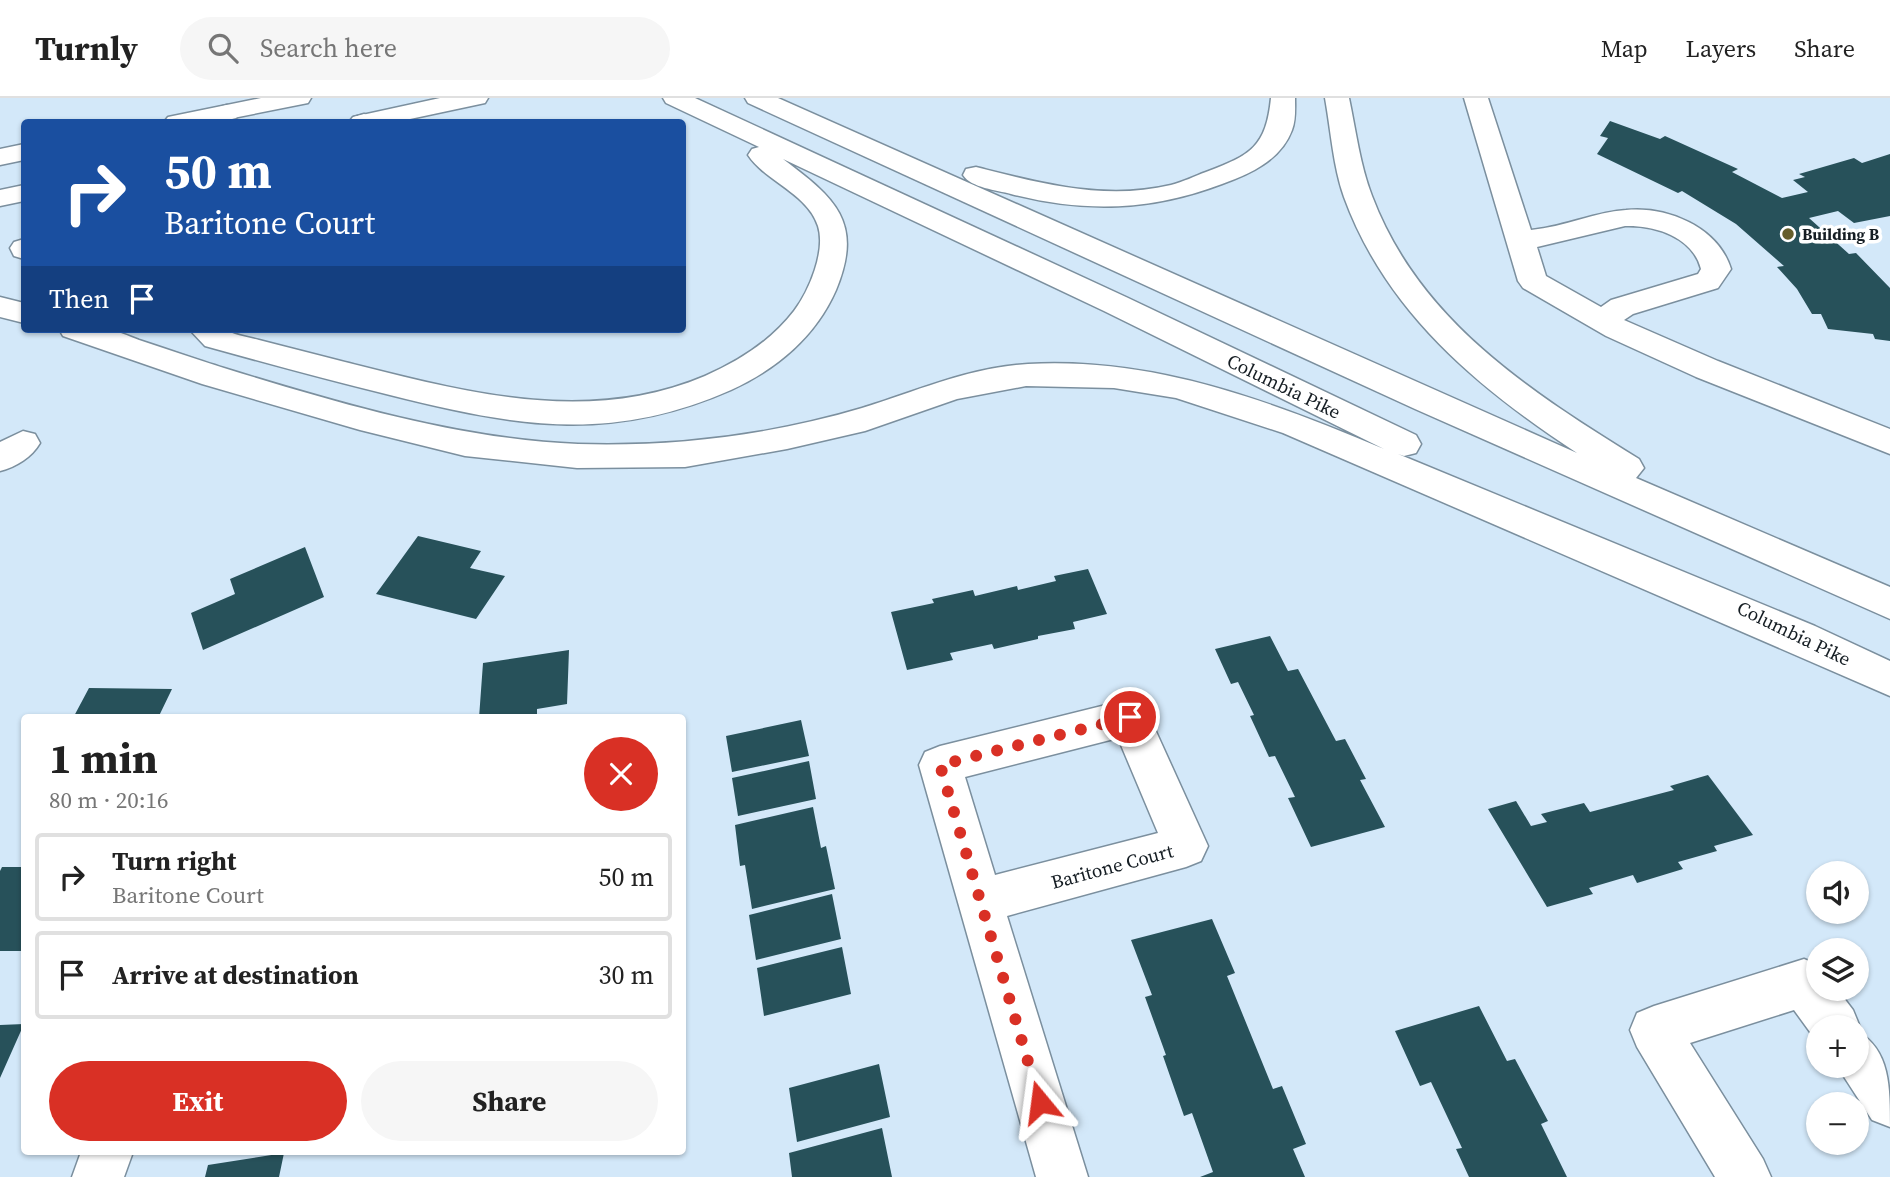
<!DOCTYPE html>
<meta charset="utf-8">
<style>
:root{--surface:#fff;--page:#f6f6f6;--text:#222;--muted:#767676;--line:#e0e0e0;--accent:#d93025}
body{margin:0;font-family:"Source Serif 4",serif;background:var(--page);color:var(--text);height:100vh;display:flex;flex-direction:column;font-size:26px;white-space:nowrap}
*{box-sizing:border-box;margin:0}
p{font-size:23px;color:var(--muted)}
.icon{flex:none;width:38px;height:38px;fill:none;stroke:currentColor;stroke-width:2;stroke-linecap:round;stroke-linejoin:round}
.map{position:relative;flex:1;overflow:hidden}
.sheet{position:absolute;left:21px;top:616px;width:665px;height:441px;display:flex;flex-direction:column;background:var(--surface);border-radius:7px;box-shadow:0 2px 5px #0004}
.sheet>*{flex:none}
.guide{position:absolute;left:21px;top:21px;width:665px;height:214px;border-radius:7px;box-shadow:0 2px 5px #0004;background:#1a4fa0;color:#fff;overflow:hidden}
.controls{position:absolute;left:1806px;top:763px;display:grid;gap:14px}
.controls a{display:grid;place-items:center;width:63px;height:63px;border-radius:50%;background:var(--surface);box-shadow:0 2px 5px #0004;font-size:35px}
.pin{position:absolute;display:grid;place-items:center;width:60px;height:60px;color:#fff;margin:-30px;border:4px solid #fff;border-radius:50%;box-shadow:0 2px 7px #0007}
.me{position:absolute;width:77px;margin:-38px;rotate:344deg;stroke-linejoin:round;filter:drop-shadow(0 0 5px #0008)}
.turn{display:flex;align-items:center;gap:24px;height:147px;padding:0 28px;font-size:32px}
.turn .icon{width:91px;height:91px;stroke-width:2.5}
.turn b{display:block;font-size:49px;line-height:60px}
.then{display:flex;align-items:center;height:66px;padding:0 28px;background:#0003;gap:14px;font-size:26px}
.round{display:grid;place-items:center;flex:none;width:74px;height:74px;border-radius:37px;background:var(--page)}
.summary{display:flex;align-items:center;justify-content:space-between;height:119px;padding:0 28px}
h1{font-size:42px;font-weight:700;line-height:52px}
.cta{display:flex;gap:14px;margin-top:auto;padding:14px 28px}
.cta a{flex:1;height:80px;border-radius:42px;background:var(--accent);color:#fff;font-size:28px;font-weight:700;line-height:80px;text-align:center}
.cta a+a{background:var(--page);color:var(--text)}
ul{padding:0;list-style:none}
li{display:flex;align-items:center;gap:21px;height:88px;margin:0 14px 10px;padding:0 14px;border:4px solid var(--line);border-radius:7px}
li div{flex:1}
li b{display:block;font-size:26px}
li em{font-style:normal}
header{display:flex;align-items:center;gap:42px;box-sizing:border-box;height:98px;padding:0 35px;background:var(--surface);border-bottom:2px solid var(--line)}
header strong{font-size:33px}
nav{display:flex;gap:38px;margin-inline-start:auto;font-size:24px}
.search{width:490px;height:63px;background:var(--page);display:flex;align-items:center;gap:18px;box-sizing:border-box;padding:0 24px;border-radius:38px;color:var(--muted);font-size:26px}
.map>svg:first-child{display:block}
</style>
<header>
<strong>Turnly</strong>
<div class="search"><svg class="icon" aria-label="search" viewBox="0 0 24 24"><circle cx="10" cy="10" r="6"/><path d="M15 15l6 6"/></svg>Search here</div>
<nav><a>Map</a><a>Layers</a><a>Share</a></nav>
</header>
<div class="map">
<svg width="1890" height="1079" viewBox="0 0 1890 1079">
<rect width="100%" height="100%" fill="#d3e8f9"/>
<path fill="#27515a" d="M1610,23l50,18 5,-3 73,33 -6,3 50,26 26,-6 -15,-12 12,-3 -6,-3 55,-16 8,5 28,-9v62l-36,7 -16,-12 -29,7 40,36 7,-1 34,35v53l-15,-2 -2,-5 -45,-5 -7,-15h-9l-15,-25 -20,-22 7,-1 -48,-42 -54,-33 -4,2 -81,-39 11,-16 -8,-2z
M418,438l63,15 -11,17 35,8 -29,43 -100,-25z
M305,449l19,50 -121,53 -12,-37 44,-19 -5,-15z
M1088,471l19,45 -34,8 2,7 -37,7v3l-44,10 -2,-5 -42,9 3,7 -46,10 -16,-58 43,-9 -2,-4 41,-9 2,6 42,-10 1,4 38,-9 -2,-5z
M1270,538l18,35 10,-2 38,72 9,-2 21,40 -6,1 25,47 -74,20 -23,-49 7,-1 -20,-41 -6,1 -19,-41 4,-1 -16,-33 -7,2 -16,-35z
M569,552l-2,54 -30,5v9h-58l4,-55z
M89,590l83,1 -14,29h-85z
M801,622l8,36 -77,16 -6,-36z
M809,663l7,38 -78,17 -6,-38z
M1708,677l45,60 -39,11 3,5 -39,11 5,7 -46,14 -4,-8 -44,13 4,6 -46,13 -59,-98 28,-8 15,25 16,-4 -6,-8 43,-11 6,9 84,-22 -4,-4z
M813,709l8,41 5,-2 9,43 -83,20 -7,-44 -5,1 -5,-41z
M2,769h22v84h-24v-80z
M832,796l9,45 -85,21 -7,-45z
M1212,821l23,54 -8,3 46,113 9,-3 24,58 -13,5 12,28h-105l13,-5 -21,-59 -8,3 -21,-60 3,-1 -21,-58 7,-2 -21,-55z
M842,849l9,47 -87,22 -7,-48z
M1479,908l28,55 8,-2 33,62 -7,3 26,53h-98l-13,-28 6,-1 -31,-66 -11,4 -25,-55z
M24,926l-24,54v-53z
M879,966l11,53 -93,25 -8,-54z
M882,1030l10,49h-100l-3,-24z
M284,1055l-5,24h-74l3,-12z"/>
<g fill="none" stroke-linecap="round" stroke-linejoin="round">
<g stroke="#7b8f9e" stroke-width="3">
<path id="minor" d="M1464,0h24l43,132c33,-3 63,-18 95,-20 42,-4 92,17 105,59l-13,19 -85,26 -9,6 94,41 172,68v25l-194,-77 -90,-41 -83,-48 -5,-7zM1625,128c30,-1 68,11 76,43l-3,5 -87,26 -10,7 -55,-31 -9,-29z
M23,333l12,3 5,9c-8,14 -24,24 -40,28v-29z
M1130,601l14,6 64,141 -7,15 -15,6 -179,49 81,261h-52l-117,-412 6,-13 15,-6zM1118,640l40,95 -163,42 -30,-98z
M1804,861l14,6v24h19l16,21 7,17 -2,5c32,18 32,55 32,95l-18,-7 -35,-54h20v-39h-39v16l-24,-33 -104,33 73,116 8,18h-56l-78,-130 -7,-17 7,-17 17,-7z
M81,1054h52l-9,25h-52z"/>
</g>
<g stroke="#7b8f9e" stroke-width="3">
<path id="major" d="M261,0h50l-3,5 -95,19h-49l4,-5z
M440,0h48l-3,5 -89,19h-47l4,-5z
M24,46v16l-24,5v-16z
M24,87v16l-24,5v-16z"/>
</g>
<g stroke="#7b8f9e" stroke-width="3">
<path id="highway" d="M663,0h32l431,199 290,138 5,9 -5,9 -12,3 -6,-2 417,172 75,35v35l-607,-263 -107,-35 -62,-10 -88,-2 -69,13 -92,32 -78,18 -102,18 -108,1 -112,-12 -105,-26 -158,-46 -139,-48 -4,-7c15,0 33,-2 48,0 10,2 22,7 32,11 28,9 56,19 85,28 114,35 234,71 354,76 95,3 193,-9 284,-36 55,-17 108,-41 166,-44 126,-7 242,37 356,85l-280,-138 -321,-152c52,39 81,63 53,131 -20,46 -59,79 -105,100 -122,54 -217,36 -341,5 -62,-15 -124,-32 -185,-49l-16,-17h35c9,6 24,8 35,11 27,7 55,14 82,21 120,30 244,66 364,15 34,-15 66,-35 89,-65 15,-20 32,-60 24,-85 -11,-33 -52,-44 -70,-71l4,-6 7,-2 -93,-44z
M745,0h33l799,355c-99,-65 -191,-141 -233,-256 -11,-31 -13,-66 -19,-99h24c7,33 11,67 23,98 47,125 159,196 267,263l5,9 -8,10 254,109v32l-475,-210 -667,-306z
M1271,0h24c0,10 1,22 -3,32 -11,30 -42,44 -70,54 -71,27 -137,29 -211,10 -14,-4 -40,-6 -48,-19l3,-6 10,-2c64,16 128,34 195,18 12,-3 24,-9 35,-13 45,-17 60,-25 65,-74z
M227,7l9,3 4,5 -4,5 -16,4h-40l4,-5z
M364,16l9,3 4,5h-27l4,-5z
M24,141v20l-10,-3 -4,-8 4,-6z
M0,199l24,6v20l-24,-6z"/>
</g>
<use href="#minor" fill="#fff" fill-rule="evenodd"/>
<use href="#major" fill="#fff" fill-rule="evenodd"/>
<use href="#highway" fill="#fff" fill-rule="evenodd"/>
</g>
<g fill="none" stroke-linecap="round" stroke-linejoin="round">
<path stroke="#d93025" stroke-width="12" stroke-dasharray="0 21.6" d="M1040,1004l-100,-337 190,-48"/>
</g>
<circle fill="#665e2b" stroke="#fff" stroke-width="2.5" cx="1788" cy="136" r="7"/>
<g text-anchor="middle" stroke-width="7" stroke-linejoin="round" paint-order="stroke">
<g font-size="16" font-weight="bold" fill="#151d23" stroke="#fff" text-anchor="start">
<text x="1802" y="142">Building B</text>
</g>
<g font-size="19" fill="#151d23" stroke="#fff">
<text transform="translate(1284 288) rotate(26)" y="7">Columbia Pike</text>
<text transform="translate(1794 535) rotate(26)" y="7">Columbia Pike</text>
<text transform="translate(1112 768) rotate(-15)" y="7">Baritone Court</text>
</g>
</g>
</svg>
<div class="controls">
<a><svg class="icon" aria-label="sound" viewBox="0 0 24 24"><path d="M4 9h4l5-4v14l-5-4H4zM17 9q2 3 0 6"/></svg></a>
<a><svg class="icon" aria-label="layers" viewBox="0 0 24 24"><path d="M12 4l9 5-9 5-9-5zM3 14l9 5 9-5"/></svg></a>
<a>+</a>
<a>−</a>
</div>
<div class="pin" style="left:1130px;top:619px;background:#d93025"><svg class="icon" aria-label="arrive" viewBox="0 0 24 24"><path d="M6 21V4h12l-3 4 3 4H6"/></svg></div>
<svg class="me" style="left:1040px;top:1004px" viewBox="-20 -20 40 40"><path d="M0-17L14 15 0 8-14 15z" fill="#d93025" stroke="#fff" stroke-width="4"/></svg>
<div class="guide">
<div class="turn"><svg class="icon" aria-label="right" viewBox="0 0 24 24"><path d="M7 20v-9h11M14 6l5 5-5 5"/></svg><div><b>50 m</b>Baritone Court</div></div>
<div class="then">Then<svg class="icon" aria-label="arrive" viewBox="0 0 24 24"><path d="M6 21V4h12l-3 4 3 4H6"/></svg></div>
</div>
<section class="sheet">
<div class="summary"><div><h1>1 min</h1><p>80 m · 20:16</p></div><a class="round" style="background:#d93025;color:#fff"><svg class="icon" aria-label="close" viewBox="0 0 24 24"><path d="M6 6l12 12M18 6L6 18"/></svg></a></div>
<ul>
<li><svg class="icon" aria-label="right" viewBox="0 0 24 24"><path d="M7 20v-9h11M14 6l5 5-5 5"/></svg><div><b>Turn right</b><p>Baritone Court</p></div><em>50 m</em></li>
<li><svg class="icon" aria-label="arrive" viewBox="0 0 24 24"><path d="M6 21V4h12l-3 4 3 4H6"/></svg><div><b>Arrive at destination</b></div><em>30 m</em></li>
</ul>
<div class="cta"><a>Exit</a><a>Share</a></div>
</section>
</div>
